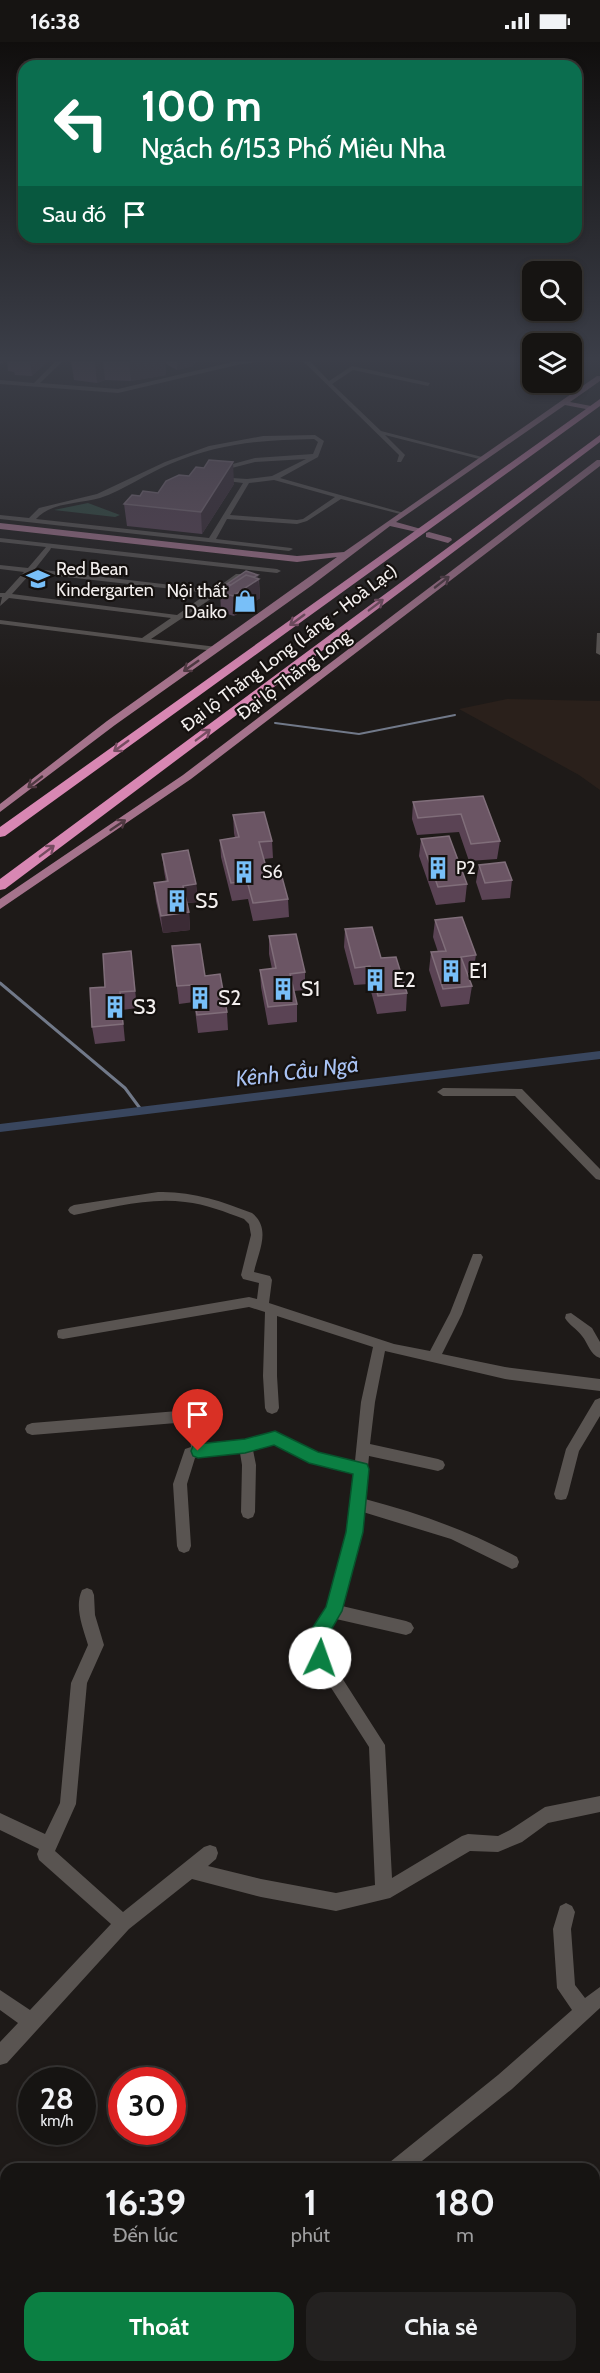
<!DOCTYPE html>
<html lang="vi">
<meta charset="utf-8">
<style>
:root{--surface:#161412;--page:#232120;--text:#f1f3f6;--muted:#9e9e9f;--line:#353332;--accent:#0b8043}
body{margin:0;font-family:Cabin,sans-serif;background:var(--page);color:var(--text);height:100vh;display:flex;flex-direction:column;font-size:22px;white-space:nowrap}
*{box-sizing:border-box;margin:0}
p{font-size:20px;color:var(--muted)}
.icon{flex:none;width:33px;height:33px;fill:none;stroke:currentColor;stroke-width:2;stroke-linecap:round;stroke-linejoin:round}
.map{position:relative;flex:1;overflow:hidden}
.drawer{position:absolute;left:0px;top:2121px;width:600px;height:210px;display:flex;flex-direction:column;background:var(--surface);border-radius:18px 18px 0 0;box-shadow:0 3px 9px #0003,0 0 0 2px var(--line)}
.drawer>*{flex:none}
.banner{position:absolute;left:18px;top:18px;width:564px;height:183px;border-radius:18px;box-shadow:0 3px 9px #0003,0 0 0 2px var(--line);background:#0b6e4f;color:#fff;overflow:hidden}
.fabs{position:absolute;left:522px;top:219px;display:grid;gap:12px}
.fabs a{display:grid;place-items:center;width:60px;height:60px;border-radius:12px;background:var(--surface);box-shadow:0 3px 9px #0003,0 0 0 2px var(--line);font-size:30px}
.speed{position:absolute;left:18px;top:2025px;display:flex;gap:12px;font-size:30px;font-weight:700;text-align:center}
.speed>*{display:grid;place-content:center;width:78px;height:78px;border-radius:50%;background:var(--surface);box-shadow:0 3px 9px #0003,0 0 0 2px var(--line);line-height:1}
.speed small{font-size:15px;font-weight:400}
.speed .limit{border:9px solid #d22;background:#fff;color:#111}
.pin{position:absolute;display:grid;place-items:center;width:51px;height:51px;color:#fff;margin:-62px -26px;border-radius:50% 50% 50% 0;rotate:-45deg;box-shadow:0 0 6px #0007}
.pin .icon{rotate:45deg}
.me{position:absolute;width:66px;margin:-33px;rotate:3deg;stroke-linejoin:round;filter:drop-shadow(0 0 4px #0008)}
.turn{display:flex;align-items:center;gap:21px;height:126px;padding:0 24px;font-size:27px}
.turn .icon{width:78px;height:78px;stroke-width:2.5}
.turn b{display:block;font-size:42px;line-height:51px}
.then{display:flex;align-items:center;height:57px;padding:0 24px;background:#0003;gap:12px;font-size:22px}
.eta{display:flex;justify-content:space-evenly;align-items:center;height:102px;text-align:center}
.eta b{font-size:36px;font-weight:700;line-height:42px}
.button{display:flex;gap:12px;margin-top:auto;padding:12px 24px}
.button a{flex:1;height:69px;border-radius:18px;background:var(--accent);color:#fff;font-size:24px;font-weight:700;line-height:69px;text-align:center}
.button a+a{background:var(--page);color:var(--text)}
.status{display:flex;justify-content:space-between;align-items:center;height:42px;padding:0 30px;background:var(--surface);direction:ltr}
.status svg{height:16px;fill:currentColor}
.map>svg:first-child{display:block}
</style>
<div class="status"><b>16:38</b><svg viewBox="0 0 49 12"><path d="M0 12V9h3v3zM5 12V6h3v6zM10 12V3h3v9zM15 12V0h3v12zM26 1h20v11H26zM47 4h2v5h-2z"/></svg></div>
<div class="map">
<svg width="600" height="2331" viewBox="0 0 600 2331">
<rect width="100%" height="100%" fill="#1e1a18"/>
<path fill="#2a201b" d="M507,657l93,2v89l-21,-15 -120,-66z"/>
<path fill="#2f493c" d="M88,461l32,12 -5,2 -61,-7z"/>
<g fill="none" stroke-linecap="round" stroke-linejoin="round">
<path stroke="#717989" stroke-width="2" d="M275,681l84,11 96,-19"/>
<path stroke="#717989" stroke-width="3" d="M0,941l125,105 17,23"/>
<path fill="#39465e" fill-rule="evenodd" d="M600,1009v8l-600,73v-8z"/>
<path fill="#595451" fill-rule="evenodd" d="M0,319h3v1l-3,2z
M56,319h7l-23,22 78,6 119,-28h25l-25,4 -119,28 -118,-9v-4l34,3z
M303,319h7l19,20 23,-15 78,17 -2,3 -75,-16 -21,14 49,47 105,27 -3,2 -98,-25 20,20 -4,7h-4l2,-7z
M315,393l9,6 -6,16 -38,21 124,35v2l-63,-16 -34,22 -10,3 -70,-5 -11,20 75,9 2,1 -4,2 -289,-32v-4l29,3 10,-10 58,-14 68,-32 44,-16 54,-10zM314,397l4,3 -5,12 -58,4 -37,10v2l2,1 35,-9 51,-3 -34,17 -25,3 -30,-2 -1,1 3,2 24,3 -34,55 -173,-19c15,-17 43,-15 64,-21 24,-8 46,-24 70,-34 50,-21 90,-24 144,-25zM274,438l61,17 -32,22 -6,1 -67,-5 19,-32z
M0,496l277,31 4,2 -4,2 -226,-25 -1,2 -15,19 179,21 22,-16h6v4l-91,61 66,8 1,2 -4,2 -214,-27v-4l142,18 29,-20 -162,-20 -9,8 2,-9h-2v-4h5l19,-21 -24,-3v-4l28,3 18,-21 -46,-5zM31,531l177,20 -31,22 -165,-21z
M597,591h3v22l-4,-2z
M443,1046l79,1 78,80v11l-4,-1 -81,-83h-72l-6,-4z
M158,1150c34,-1 63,9 94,21 20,16 6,39 2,59l16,4 2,4 -3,23 125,41 36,7 20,-38 23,-59h8l2,3 -21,57 -20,40 63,13 95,12v12l-95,-12 -120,-28 -10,51 -5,42 68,15 5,2 2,4 -2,4 -5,2 -69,-15 -4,43c53,14 104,32 152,58l2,5 -2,5 -5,2 -61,-30 -88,-27 -2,20 -19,74 64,15 5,2 3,5 -3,5 -5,2 -70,-16 -7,10 -1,27 57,89 7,133 70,-42 6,-2 30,2 12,-6 35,-23 55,-11v16l-52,11 -26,19 -24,10 -28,-1 -80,47 -54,13 -75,-14 -69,-18 -63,50 -122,134 -7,2v-23l18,-19 -18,-13v-20l30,20 81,-86 -72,-64 -2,-6 2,-5 -39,-19v-17l45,21 15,-31 11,-120 17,-38c-5,-17 -14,-38 -6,-55l5,-2 5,2 2,5 1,20 9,30 -17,38 -11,121 -21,47 68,61 81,-65 6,-2 6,2 2,6 -2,6 -8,7 53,13 75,14 39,-8 -6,-138 -57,-89 2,-31 12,-19 21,-76 6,-59 -43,-11 -36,-19 -21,7 3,15 -1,47 -2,5 -5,2 -5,-2 -2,-5 1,-47 -2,-12 -45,5 -8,26 4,62 -2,5 -5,2 -5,-2 -2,-5 -4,-62 12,-35 6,-2 -3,-25 -156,13 -5,-2 -2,-4 2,-4 5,-2 158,-13c15,5 12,22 14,35l41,-5 30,-9 43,21 37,9 6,-59 12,-55 -96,-31v60l2,32 -2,4 -5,2 -5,-2 -2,-4 -2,-32 2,-64 -16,-5 -186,32 -5,-1 -1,-4 1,-4 5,-1 186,-32 8,2 2,-16 -16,-4 -2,-4 10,-40 -2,-11 -5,-5c-19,-7 -38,-15 -59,-17 -37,-5 -75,6 -111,13l-4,-2 -2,-3 2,-3 4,-2z
M571,1271l21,15 8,14v16c-10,-3 -12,-15 -18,-22 -5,-7 -13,-11 -17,-18l1,-4z
M600,1356v18l-21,35 -11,43 -2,5 -5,1 -5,-1 -2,-5 12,-45 29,-49z
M566,1861l6,3 3,6 -4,17 4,56 10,13 15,-11v21l-88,81 -100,80h-25l3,-7 108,-87 74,-65 -15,-22 -4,-59 7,-23z
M0,2319l6,2v4h3l2,6h-11z
M151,2325h25l-2,6h-25z
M530,2325h28l2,6h-28z"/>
<path fill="#a5738c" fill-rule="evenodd" d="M597,334h3v5l-30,21 21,4v4l-26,-5 -169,117 25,7v4l-31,-7 -79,60 -196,139 -115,87v-8l107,-83 230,-164 -40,5 -297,-33v-6l297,33 47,-4z
M597,418h3v6l-409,313 -191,130v-10l183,-124z
M429,490l22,6 1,2 -4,3 -22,-6v-4z"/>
<path fill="#d887b3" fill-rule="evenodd" d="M600,357v7l-595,430 -5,1v-10z
M600,393v7l-595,447 -5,1v-11z"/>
</g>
<path fill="#5a4354" d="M7,319h41l-16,15 -17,-1 -1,-3 -6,-1z
M71,319h127v1l-5,1v3l-16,4 -11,-6v11l-35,6 -26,-1 -8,3 -23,-3z
M234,442l-32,50 -75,-8 -3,-22 16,-8 18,-3z
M258,537h1l1,19 -26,18 -13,-4 -1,-20 7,-4v-4z
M483,754l17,45 -3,18 -28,2 -10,-29 -42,3 -5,-16 1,-17z
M233,773l39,26 1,17 -9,1 2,8 22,32 1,18 -36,4 -5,-22 -16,2 -11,-44 -1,-17 15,-2 -1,-5z
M421,797l46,45 -2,18 -29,3 -17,-49z
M162,812l34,30 2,18 -11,1 2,9 1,18 -27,3 -7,-32 -2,-18 12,-1 -2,-11z
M479,823l33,15 -2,18 -28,2 -6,-18z
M435,878l41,35 -3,18h-6l5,13 -3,18 -28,3 -12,-37 2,-18h7l-5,-15z
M345,887l36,29 26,35 -1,18 -29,3 -8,-30 -15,1 -10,-38z
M269,894l36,36v18l-11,1 3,13v18l-29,3 -7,-38 -1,-17 12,-1 -3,-15z
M172,904l33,30 22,36 1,18 -30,3 -4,-31 -15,2z
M131,909l6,57 -15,2 3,31 -30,3 -3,-17 13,-40z"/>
<path fill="#3b2b35" d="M30,319h18l-16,15z
M98,319h5l2,19 -8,3 -2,-21z
M129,319h37v14l-35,6z
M177,319h21v1l-5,1v3l-16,4z
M233,420l1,22 -32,50 -1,-22z
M258,533l2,23 -26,18 -1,-20 5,-8z
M196,842l2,18 -14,1 -1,-17z
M189,870l1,18 -27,3 -2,-17z"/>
<path fill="#6b5564" stroke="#806e7a" stroke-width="1.5" d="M209,418l24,2 -32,50 -77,-8 8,-9 8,1 3,-5 15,2 8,-12 13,-6 10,1 7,-9 8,1z
M246,529l12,4 -4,2 -8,-2 -15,10 -4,-1z
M246,533l13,4 -26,17 -13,-4z
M483,754l17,45 -29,3 -10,-30 -43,4 -5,-16z
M264,770l8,29 -13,1 7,25 13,-1 9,33 -35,4 -6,-22 -16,2 -11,-43 19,-3 -6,-22z
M449,794l18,48 -29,3 -17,-48z
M188,808l8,34 -13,2 6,26 -28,4 -7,-33 14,-2 -6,-27z
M505,820l7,18 -27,3 -6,-18z
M462,875l14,38 -15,2 11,29 -29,3 -12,-37 15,-1 -11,-31z
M372,885l9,31 15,-1 11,36 -29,3 -8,-30 -15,2 -10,-39z
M296,892l9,38 -15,2 7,30 -29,3 -8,-37 16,-2 -7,-32z
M200,902l5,32 15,-2 7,38 -30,3 -5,-30 -15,1 -5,-40z
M131,909l4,40 -15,1 3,32 -31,3 -2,-39 15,-1 -2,-33z"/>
<defs><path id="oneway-shaft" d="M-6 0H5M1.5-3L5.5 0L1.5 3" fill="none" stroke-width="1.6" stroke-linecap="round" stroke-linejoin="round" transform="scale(1.5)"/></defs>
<g stroke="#4f3841">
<use href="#oneway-shaft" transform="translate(442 540) rotate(-38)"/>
<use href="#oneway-shaft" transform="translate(191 624) rotate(145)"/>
<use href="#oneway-shaft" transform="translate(35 740) rotate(142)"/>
<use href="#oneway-shaft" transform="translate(118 783) rotate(-34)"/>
</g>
<g stroke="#764c61">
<use href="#oneway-shaft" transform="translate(376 563) rotate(-37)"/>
<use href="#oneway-shaft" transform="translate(297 578) rotate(144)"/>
<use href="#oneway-shaft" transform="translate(203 693) rotate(-37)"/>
<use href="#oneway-shaft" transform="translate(121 704) rotate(144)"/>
<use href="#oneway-shaft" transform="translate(47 809) rotate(-37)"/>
</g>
<linearGradient id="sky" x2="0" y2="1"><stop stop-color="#100e0d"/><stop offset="0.49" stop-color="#3b3e48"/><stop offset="1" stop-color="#3b3e48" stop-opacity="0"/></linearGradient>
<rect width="600" height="646" fill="url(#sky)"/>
<path fill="#0b8043" stroke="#07532c" stroke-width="1.5" d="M275,1389l43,21 49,12 2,5 -6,63 -21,79 -11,19 -2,28 -3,6 -6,3 -6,-3 -3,-6 2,-31 13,-20 20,-75 7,-58 -44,-11 -35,-18 -29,8 -47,5 -5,-2 -2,-5 2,-5 5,-2 47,-5z"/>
<defs>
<g id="school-bare" transform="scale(1.8)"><path d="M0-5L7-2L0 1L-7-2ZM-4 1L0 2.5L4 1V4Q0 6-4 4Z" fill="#78bff8" stroke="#15110f" stroke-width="2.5" paint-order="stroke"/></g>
<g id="shop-bare" transform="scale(1.8)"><path d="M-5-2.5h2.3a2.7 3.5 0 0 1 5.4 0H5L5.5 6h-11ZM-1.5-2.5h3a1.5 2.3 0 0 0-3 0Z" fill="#78bff8" stroke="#15110f" stroke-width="2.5" paint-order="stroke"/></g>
<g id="building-bare" transform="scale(1.8)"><path d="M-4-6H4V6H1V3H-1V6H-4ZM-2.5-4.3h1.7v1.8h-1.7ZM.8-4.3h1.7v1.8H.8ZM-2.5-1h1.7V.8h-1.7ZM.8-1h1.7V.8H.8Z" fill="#78bff8" stroke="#15110f" stroke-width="2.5" paint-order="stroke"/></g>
</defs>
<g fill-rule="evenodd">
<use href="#school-bare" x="38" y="537"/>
<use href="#shop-bare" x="245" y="559"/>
<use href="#building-bare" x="438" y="826"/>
<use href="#building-bare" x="244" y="830"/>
<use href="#building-bare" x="177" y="859"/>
<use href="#building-bare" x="451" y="929"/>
<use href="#building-bare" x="375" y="938"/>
<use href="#building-bare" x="283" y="947"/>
<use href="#building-bare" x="200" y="956"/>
<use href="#building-bare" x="115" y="965"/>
</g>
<g text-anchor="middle" stroke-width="4.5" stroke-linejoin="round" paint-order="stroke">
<g font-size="18" fill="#f3efee" stroke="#15110f" text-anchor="start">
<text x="56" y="533">Red Bean<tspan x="56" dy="21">Kindergarten</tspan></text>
<text x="227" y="555" text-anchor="end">Nội thất<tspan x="227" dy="21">Daiko</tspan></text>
<text x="456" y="832">P2</text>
<text x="262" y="836">S6</text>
</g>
<g font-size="18" fill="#f3efee" stroke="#15110f">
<text transform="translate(289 606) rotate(-37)" y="6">Đại lộ Thăng Long (Láng - Hoà Lạc)</text>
<text transform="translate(294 633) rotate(-37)" y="6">Đại lộ Thăng Long</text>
</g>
<g font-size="21" fill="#f3efee" stroke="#15110f" text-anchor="start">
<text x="195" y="866">S5</text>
<text x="469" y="936">E1</text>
<text x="393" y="945">E2</text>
<text x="301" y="954">S1</text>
<text x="218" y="963">S2</text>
<text x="133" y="972">S3</text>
</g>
<g font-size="22" font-style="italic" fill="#a8c2f3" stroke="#15110f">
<text transform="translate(297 1029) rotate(-7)" y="8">Kênh Cầu Ngà</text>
</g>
</g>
</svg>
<div class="fabs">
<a><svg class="icon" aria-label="search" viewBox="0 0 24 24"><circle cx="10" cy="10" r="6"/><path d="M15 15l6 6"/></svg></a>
<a><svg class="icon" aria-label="layers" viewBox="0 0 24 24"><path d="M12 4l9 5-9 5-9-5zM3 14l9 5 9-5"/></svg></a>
</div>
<div class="speed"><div>28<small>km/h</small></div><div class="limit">30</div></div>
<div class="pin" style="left:198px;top:1409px;background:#d93025"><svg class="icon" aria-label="arrive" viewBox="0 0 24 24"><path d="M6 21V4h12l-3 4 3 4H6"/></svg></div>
<svg class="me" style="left:320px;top:1616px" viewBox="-20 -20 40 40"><circle r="19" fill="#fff"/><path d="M0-13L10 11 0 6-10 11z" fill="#0b8043"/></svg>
<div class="banner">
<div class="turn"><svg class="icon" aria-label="left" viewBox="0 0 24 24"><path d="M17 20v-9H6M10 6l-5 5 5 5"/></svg><div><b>100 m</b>Ngách 6/153 Phố Miêu Nha</div></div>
<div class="then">Sau đó<svg class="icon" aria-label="arrive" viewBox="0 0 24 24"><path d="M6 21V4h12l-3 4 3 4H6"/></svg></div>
</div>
<section class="drawer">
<div class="eta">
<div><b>16:39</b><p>Đến lúc</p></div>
<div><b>1</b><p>phút</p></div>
<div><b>180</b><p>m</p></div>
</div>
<div class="button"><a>Thoát</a><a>Chia sẻ</a></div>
</section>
</div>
